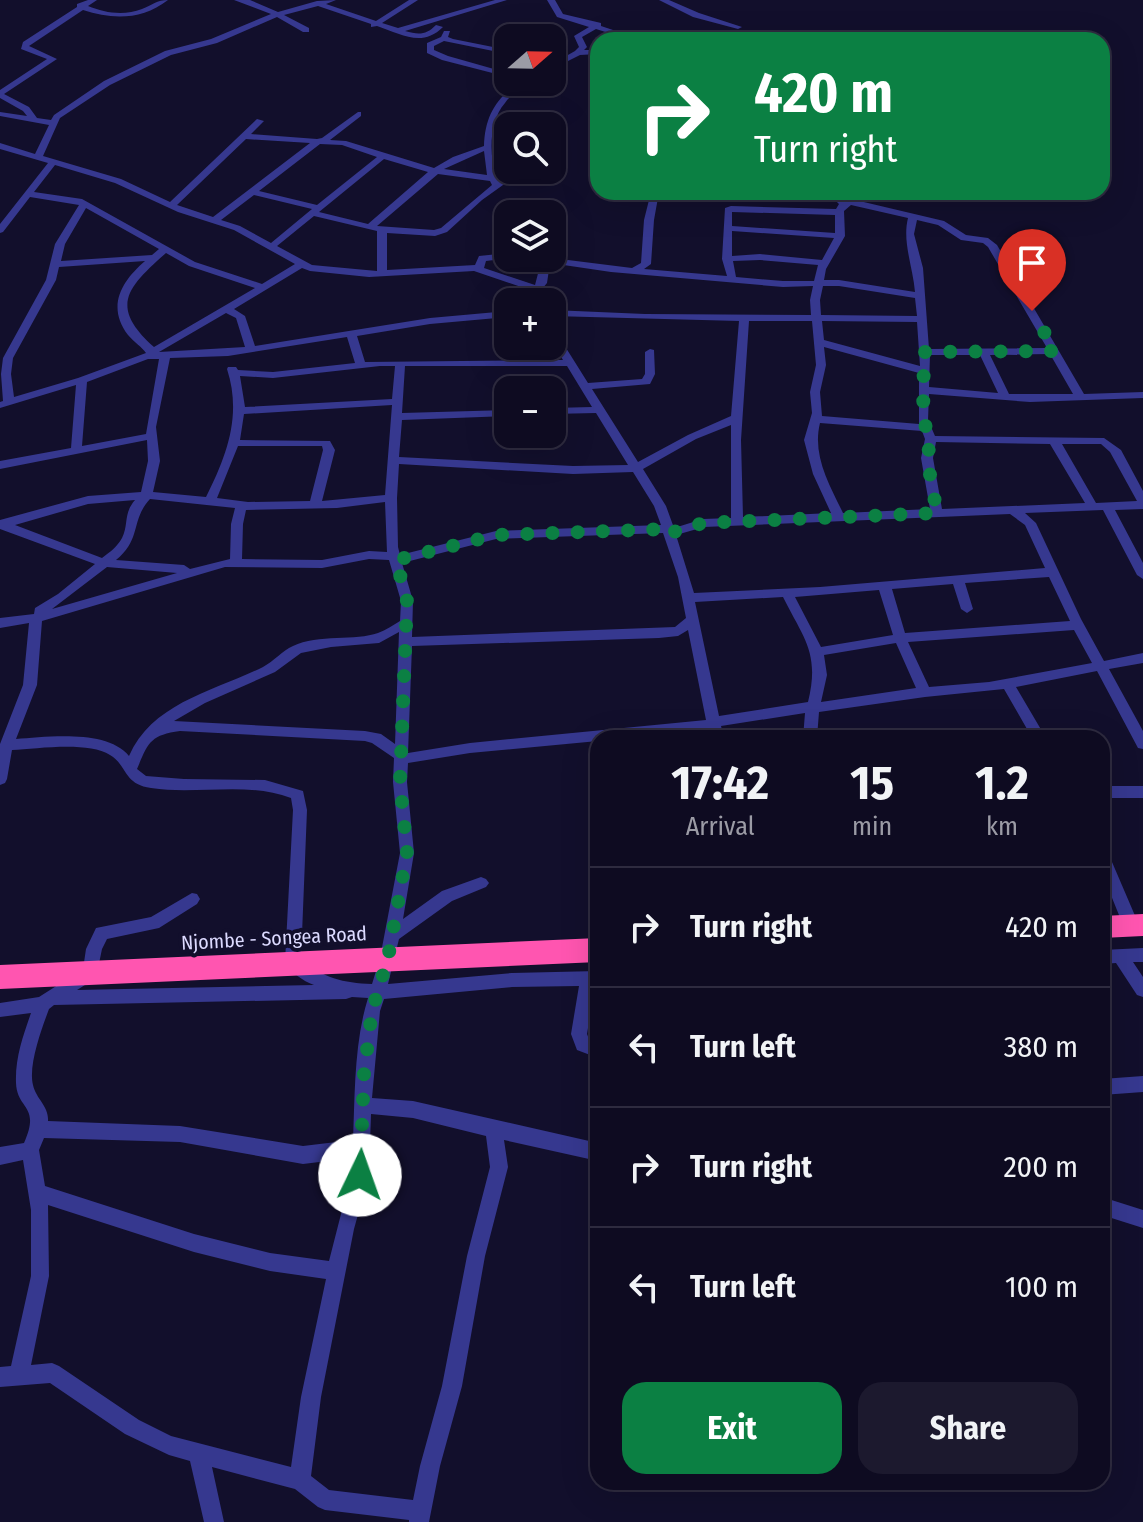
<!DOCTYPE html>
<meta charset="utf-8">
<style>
:root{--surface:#0e0b21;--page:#1c192e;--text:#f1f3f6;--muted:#9b9ba5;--line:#2e2b3f;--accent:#0b8043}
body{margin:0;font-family:"Fira Sans Condensed",sans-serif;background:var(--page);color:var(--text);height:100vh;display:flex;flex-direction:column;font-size:30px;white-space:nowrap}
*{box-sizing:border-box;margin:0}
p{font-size:26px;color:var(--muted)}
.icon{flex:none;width:44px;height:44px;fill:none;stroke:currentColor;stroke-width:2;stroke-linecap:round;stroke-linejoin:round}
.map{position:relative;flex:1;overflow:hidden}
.drawer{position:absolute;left:590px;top:730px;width:520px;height:760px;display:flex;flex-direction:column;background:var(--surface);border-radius:24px;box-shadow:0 8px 32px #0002,0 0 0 2px var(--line)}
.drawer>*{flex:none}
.top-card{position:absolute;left:590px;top:32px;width:520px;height:168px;border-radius:24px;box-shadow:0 8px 32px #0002,0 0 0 2px var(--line);background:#0b8043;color:#fff;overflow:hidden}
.needle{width:52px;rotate:70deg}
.controls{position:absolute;left:494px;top:24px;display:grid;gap:16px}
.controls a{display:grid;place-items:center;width:72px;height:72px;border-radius:16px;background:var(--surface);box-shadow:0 8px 32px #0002,0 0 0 2px var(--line);font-size:40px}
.pin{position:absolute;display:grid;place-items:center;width:68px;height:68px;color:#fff;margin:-82px -34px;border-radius:50% 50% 50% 0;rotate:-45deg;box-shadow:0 0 8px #0007}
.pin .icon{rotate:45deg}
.me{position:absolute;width:88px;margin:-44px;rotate:3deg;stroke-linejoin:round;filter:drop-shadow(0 0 6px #0008)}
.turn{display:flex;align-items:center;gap:28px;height:168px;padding:0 32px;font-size:36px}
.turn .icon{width:104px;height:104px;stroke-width:2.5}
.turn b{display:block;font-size:56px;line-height:68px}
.eta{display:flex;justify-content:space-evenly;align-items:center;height:136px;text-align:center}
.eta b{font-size:48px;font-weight:700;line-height:56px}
.button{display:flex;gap:16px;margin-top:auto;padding:16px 32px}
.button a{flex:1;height:92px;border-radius:24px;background:var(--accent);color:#fff;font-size:32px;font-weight:700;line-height:92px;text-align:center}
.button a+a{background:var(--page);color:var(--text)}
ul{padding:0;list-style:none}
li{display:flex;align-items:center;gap:24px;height:120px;padding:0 32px;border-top:2px solid var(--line)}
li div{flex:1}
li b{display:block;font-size:30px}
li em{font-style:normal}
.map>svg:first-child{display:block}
</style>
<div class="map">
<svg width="1143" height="1522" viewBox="0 0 1143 1522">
<rect width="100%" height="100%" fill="#120f2c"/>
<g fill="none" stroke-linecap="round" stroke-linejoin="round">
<path fill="#36388f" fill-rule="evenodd" d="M88,0h9l-9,6c17,7 36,10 54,3 10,-4 15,-9 26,-9 -26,20 -55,20 -85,10l-54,36 28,13 -53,35 25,13 8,11 14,2 3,-5 50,-34 61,-30 46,-12 60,-25 -37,-14h16l28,12 39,-11 19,-1 -10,4 50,17 33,-21h9l-36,23 16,5 97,-28h12l-102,31c14,4 21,4 31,-6l7,2c-21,21 -42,7 -66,-1l-6,1v-3l-53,-18 -34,9 25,13v4h-6l-26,-15 -60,26 -46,12 -61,30 -50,33 -17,38 78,23 49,23 87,-83 7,2 -13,13 66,5 5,-1 36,-26h3v4l-31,24 16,1 88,27 19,-11 31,-11c1,-30 12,-48 36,-64h9c-8,7 -18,12 -24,21 -16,18 -16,51 -9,74l6,1 10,-8h10l-1,2 -39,28 -35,32 -12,4 -48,-3v37l88,-5 4,-9 29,-3v5h3l-25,3 -2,7 51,17 6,-23 -12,-4h23l80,10 9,-5 3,-43 7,-28h8l-5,28 -3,44 -7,5 83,7 -5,-17 3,-51 6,-2 105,3 3,-5 -5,-5 -24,-7c13,0 26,-1 36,9l5,-2 93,22 22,14 22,3 9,7 87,149 59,-2v6l-113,4 -101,-8 -1,26 7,16 169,2 17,12 22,41v18l-28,1 28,53v16l-6,-4 -34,-65 -78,3 11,10 45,96 23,42 39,-8v10l-34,6 34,62v18l-5,-1 -41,-77 -81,16 30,51h-43l2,-4 22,-5 -23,-40 -79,8 -106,15 -2,26h-14l2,-25 -84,13 3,12h-14l-2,-8 -82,8h-28v3l-128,12 -62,10 -1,19 7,71 -11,66 39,-28 39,-14 5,2 3,4 -3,4 -34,14 -53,38 -11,45 124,-11 86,-2v14h-3l-8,49 2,5 9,3v16l-21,-8 -6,-16 8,-48 -67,1 -128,12 -4,12 -8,87 41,3 185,42v18l-94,-21 4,27 -23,89 -23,130 -22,80 -11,56h-20v-2l-84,-10 -7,-3 -23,-18 -83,-22 12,55h-20l-14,-61 -21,-6 -44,-21 -75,-51 -50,4v-20l11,-1 20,-90v-66l-8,-50 -23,5v-18l24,-4c17,-38 -7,-33 -8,-60 -1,-25 7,-47 15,-70l-31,4v-14l39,-6 44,-28 3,-20 10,-21 55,-11 41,-24 5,1 3,5 -3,5 -38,24 -52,11 -5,10 -6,29 -19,12 237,-5c-11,-4 -24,-13 -29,-23l8,-152 -2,-12c-44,-17 -94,-3 -140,-10 -28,-4 -23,-22 -41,-33 -22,-14 -73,-6 -98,-5l-5,29 -2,4 -5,2v-41l23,-59 6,-62 -29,5v-10l34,-4 1,-6 23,-14 37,-30 -95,-35v-9l88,-24 53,-4 7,-31 -1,-21 -147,29v-8l71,-13 5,-63 -76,23v-6l3,-1 -2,-27 2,-16 43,-78 9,-36 24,-39 -49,-8 -27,35 -3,1v-9l48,-61 -48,-14v-6l35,11 14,-29 -49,-9v-4l27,4 -4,-5 -23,-13v-8l47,-31 -26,-10 2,-7 54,-35v-3zM246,139l64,4 -97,74 -36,-12zM320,144l22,1 35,12 -60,48 -58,-14zM484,151l3,24 -43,-6zM384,159l44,13 -60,52 -49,-12zM55,165l60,18 63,29 56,18 61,34 -33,20 -67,-22 -113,-63 -48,-7zM438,174l52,7 2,4 -51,43 -7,2 -57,-4zM254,195l58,14 -41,34 -31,-17 -19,-6zM851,205l57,13c-6,24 5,49 7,74l-76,-12h-15l2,-11 19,-33 -1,-25zM86,208l73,41 -7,6 -91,6 4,-17zM732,212l103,3v18l-103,-7zM314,216l63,15v40l-65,-6 -35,-19zM917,220l21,5 23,15 22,3 5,4 59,101 -118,1 -6,-81 -9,-34zM732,231l102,7 -12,22 -62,-6 -28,2zM166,253l23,13 66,22 -101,59c-46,-41 -26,-60 12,-94zM760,260l58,5 -4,16h-31l-47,-4 -3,-16zM145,261c-23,20 -39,45 -17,74 6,7 14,12 18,18l-68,25 -64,19 -3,-23 2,-16 43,-78 3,-13zM550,263l61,9 172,15 30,-1 -3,14 1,15 -166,-1 -93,-4v6l187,5 -8,95 -43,19 -50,27 -46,-73 58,-5 5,-10 -1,-24 -4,-1 -5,3v22l-3,5 -54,4 -32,-51 -4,-1v11l11,18 -198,2 -8,-26 73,-12 78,-7v-6l-78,7 -175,28 -10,-30 -11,-7 68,-41 8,3 59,6 105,-6 59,20 4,11h10l-5,-13 5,-6zM823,286h16l76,12 2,18 -96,-1 -1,-15zM226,313l10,5 9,29 -86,5zM749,321h63l4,44 -6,27 2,21 -8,27 9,34 18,39 -88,4 -2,-77zM822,321l95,1 3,44 -96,-26zM347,337l8,26 -82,9 -35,-2 -2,-3h-8l-1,2c15,46 0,86 -21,128l-53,-5 7,-31 -4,-34 14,-69 58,-2zM824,347l95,26v51l-97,-8 -2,-24 6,-27zM1050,354l23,40h-64l-19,-39zM930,355h50l18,38 -69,-6zM148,359h11l-13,75 -64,12 5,-64zM380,366h15l-3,33 -147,8 -5,-31 33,2zM405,366h162l25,41 -40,1v6l44,-1 32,52 -55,1 -174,-9 3,-37 106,-4v-6l-106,3zM392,405l-7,90 -63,6 13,-51 -5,-9 -90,-1 4,-26zM820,423l102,8 3,8 -4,19 9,51 -87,4c-14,-29 -31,-58 -23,-90zM731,425v93l-28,1 -29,9 -8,-22 -23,-37 53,-30zM936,442l114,2 35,59 -143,6 -9,-51zM1062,444h39l9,8 27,49 -41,2zM238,446h84l1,4 -13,51 -62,1 -31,-4zM399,464l174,10 60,-2 21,34 7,19 -165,6 -96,24 -2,-8 -1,-49zM150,499l85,9 -4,16 -1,35 -40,10 -6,-4 -68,-5c26,-21 14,-39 34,-61zM135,500c-12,14 -6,24 -13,38 -5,9 -12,14 -20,20l-87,-33 73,-21zM385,502l2,50 -18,-1 -47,9 -80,-1 1,-35 3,-14 91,-2zM1010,514l15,11 20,43 -225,19 -126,6 -18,-58 28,-8zM663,533l15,44 8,41 -11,9 -263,10 1,-36 -11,-38 94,-24zM369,559l20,1 12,41 -1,20c-7,4 -14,9 -22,12 -22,8 -60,1 -85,13 -11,5 -19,15 -30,21 -49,24 -111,36 -134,89 -22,-27 -82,-19 -113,-17l21,-54 5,-64 183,-54 97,1zM107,567l70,6 -125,36zM1049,577l21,44 -165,12 -13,-44 61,-5 8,25 6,4 6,-4 -8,-26zM879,590l14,45 -72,12 -26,-50zM783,597c21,42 37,56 25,105l-89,14 -24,-114zM688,630l18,90 -236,23 -62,10 4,-107 247,-8 19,-2zM1074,630l18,33 -103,19 -60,5 -21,-45zM399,632l-4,112 -14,-10 -16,-3 -191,-10 31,-18 70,-31 26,-19 30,-6 48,-4zM896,643l20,45 -95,14 6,-27 -3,-20zM180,731l185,10 7,2 22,15 -1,24 7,71 -20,105 -8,26c-29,-1 -49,-6 -71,-25l6,-149 -4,-19 -38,-11 -81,-1 -38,-3 -9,-7c11,-26 13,-34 43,-38zM352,997l16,1c-14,45 -13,96 -15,142l-50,6 -123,-20 -132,-5c1,-15 -12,-22 -15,-36 -5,-20 9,-57 16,-76l5,-4 292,-6zM371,1114l42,4 73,18 4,31 -23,89 -25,130 -22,80 -7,34 -84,-10 -18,-14 10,-79 33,-168 15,-54zM44,1138l136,4 123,22 49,-6 -1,17 -22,86 -59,-8 -76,-19 -149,-48 -6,-36zM48,1205l146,47 76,19 56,8 -25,118 -10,70 -120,-31 -32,-16 -80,-54 -7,-3 -21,2 18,-89z
M547,0h8l8,14 38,9v3l42,14h-12l-35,-11 -14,8 5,10 -3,3h14v4l-18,1 -28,14v-5l23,-13 4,-4 -5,-11 15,-9 -32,-10z
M659,0h10l30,13 43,14 -4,2 -45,-12z
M444,31h6l-2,6 5,2 55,11v4l-64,-13 -10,5v4l14,6 60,17v4l-66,-17 -15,-7v-10l14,-6z
M1102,786h41v12h-41z
M1102,849l5,2 2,4 30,70 -3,5 -5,2 -5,-2 -3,-5 -21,-52z
M1143,948v14h-10l10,15v20l-6,-2 -21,-32 -14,1v-14z
M1143,1076v16l-41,3v-16z
M1102,1197l41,13v18l-41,-13z"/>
<path fill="#ff55b0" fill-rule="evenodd" d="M1143,914v22l-41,2v-22z
M598,938v24l-598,27v-24z"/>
</g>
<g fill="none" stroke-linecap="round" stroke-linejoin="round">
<path stroke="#0b8043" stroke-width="14" stroke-dasharray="0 25.2" d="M360,1175l4,-101 8,-63 16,-53 19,-105 -7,-71 7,-181 -11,-41 100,-25 173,-6 1,4 33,-10 234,-10 -10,-55 4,-19 -8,-19 1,-68 131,-1 -23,-40"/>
</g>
<g text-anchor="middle" stroke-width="8" stroke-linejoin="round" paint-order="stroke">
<g font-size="20" fill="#dcdaff" stroke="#120f2c">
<text transform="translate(274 938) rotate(-3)" y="7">Njombe - Songea Road</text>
</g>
</g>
</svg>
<div class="controls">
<a><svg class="needle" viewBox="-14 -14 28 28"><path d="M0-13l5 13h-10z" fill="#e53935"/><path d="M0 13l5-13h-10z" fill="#9b9ba5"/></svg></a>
<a><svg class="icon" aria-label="search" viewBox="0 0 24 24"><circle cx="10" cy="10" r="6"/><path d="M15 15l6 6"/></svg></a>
<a><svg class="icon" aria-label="layers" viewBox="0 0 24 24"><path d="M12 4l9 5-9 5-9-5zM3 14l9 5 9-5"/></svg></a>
<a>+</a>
<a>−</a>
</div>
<div class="pin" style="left:1032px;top:311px;background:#d93025"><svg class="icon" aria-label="arrive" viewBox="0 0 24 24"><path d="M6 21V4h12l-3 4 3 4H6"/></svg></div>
<svg class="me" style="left:360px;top:1175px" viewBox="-20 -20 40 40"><circle r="19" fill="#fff"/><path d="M0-13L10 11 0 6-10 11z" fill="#0b8043"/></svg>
<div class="top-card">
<div class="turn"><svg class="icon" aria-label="right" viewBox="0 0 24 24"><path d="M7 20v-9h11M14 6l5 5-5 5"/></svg><div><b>420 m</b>Turn right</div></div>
</div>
<section class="drawer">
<div class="eta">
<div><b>17:42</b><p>Arrival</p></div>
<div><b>15</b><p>min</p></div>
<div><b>1.2</b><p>km</p></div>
</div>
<ul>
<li><svg class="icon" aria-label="right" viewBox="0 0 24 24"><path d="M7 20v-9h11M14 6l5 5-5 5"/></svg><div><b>Turn right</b></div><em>420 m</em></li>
<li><svg class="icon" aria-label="left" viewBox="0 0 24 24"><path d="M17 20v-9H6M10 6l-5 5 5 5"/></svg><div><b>Turn left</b></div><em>380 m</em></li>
<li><svg class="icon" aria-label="right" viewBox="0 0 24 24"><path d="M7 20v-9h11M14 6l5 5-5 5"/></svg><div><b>Turn right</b></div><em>200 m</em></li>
<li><svg class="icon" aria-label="left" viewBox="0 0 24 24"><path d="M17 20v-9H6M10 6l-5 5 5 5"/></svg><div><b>Turn left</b></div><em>100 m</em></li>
</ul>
<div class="button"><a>Exit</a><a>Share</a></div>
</section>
</div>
